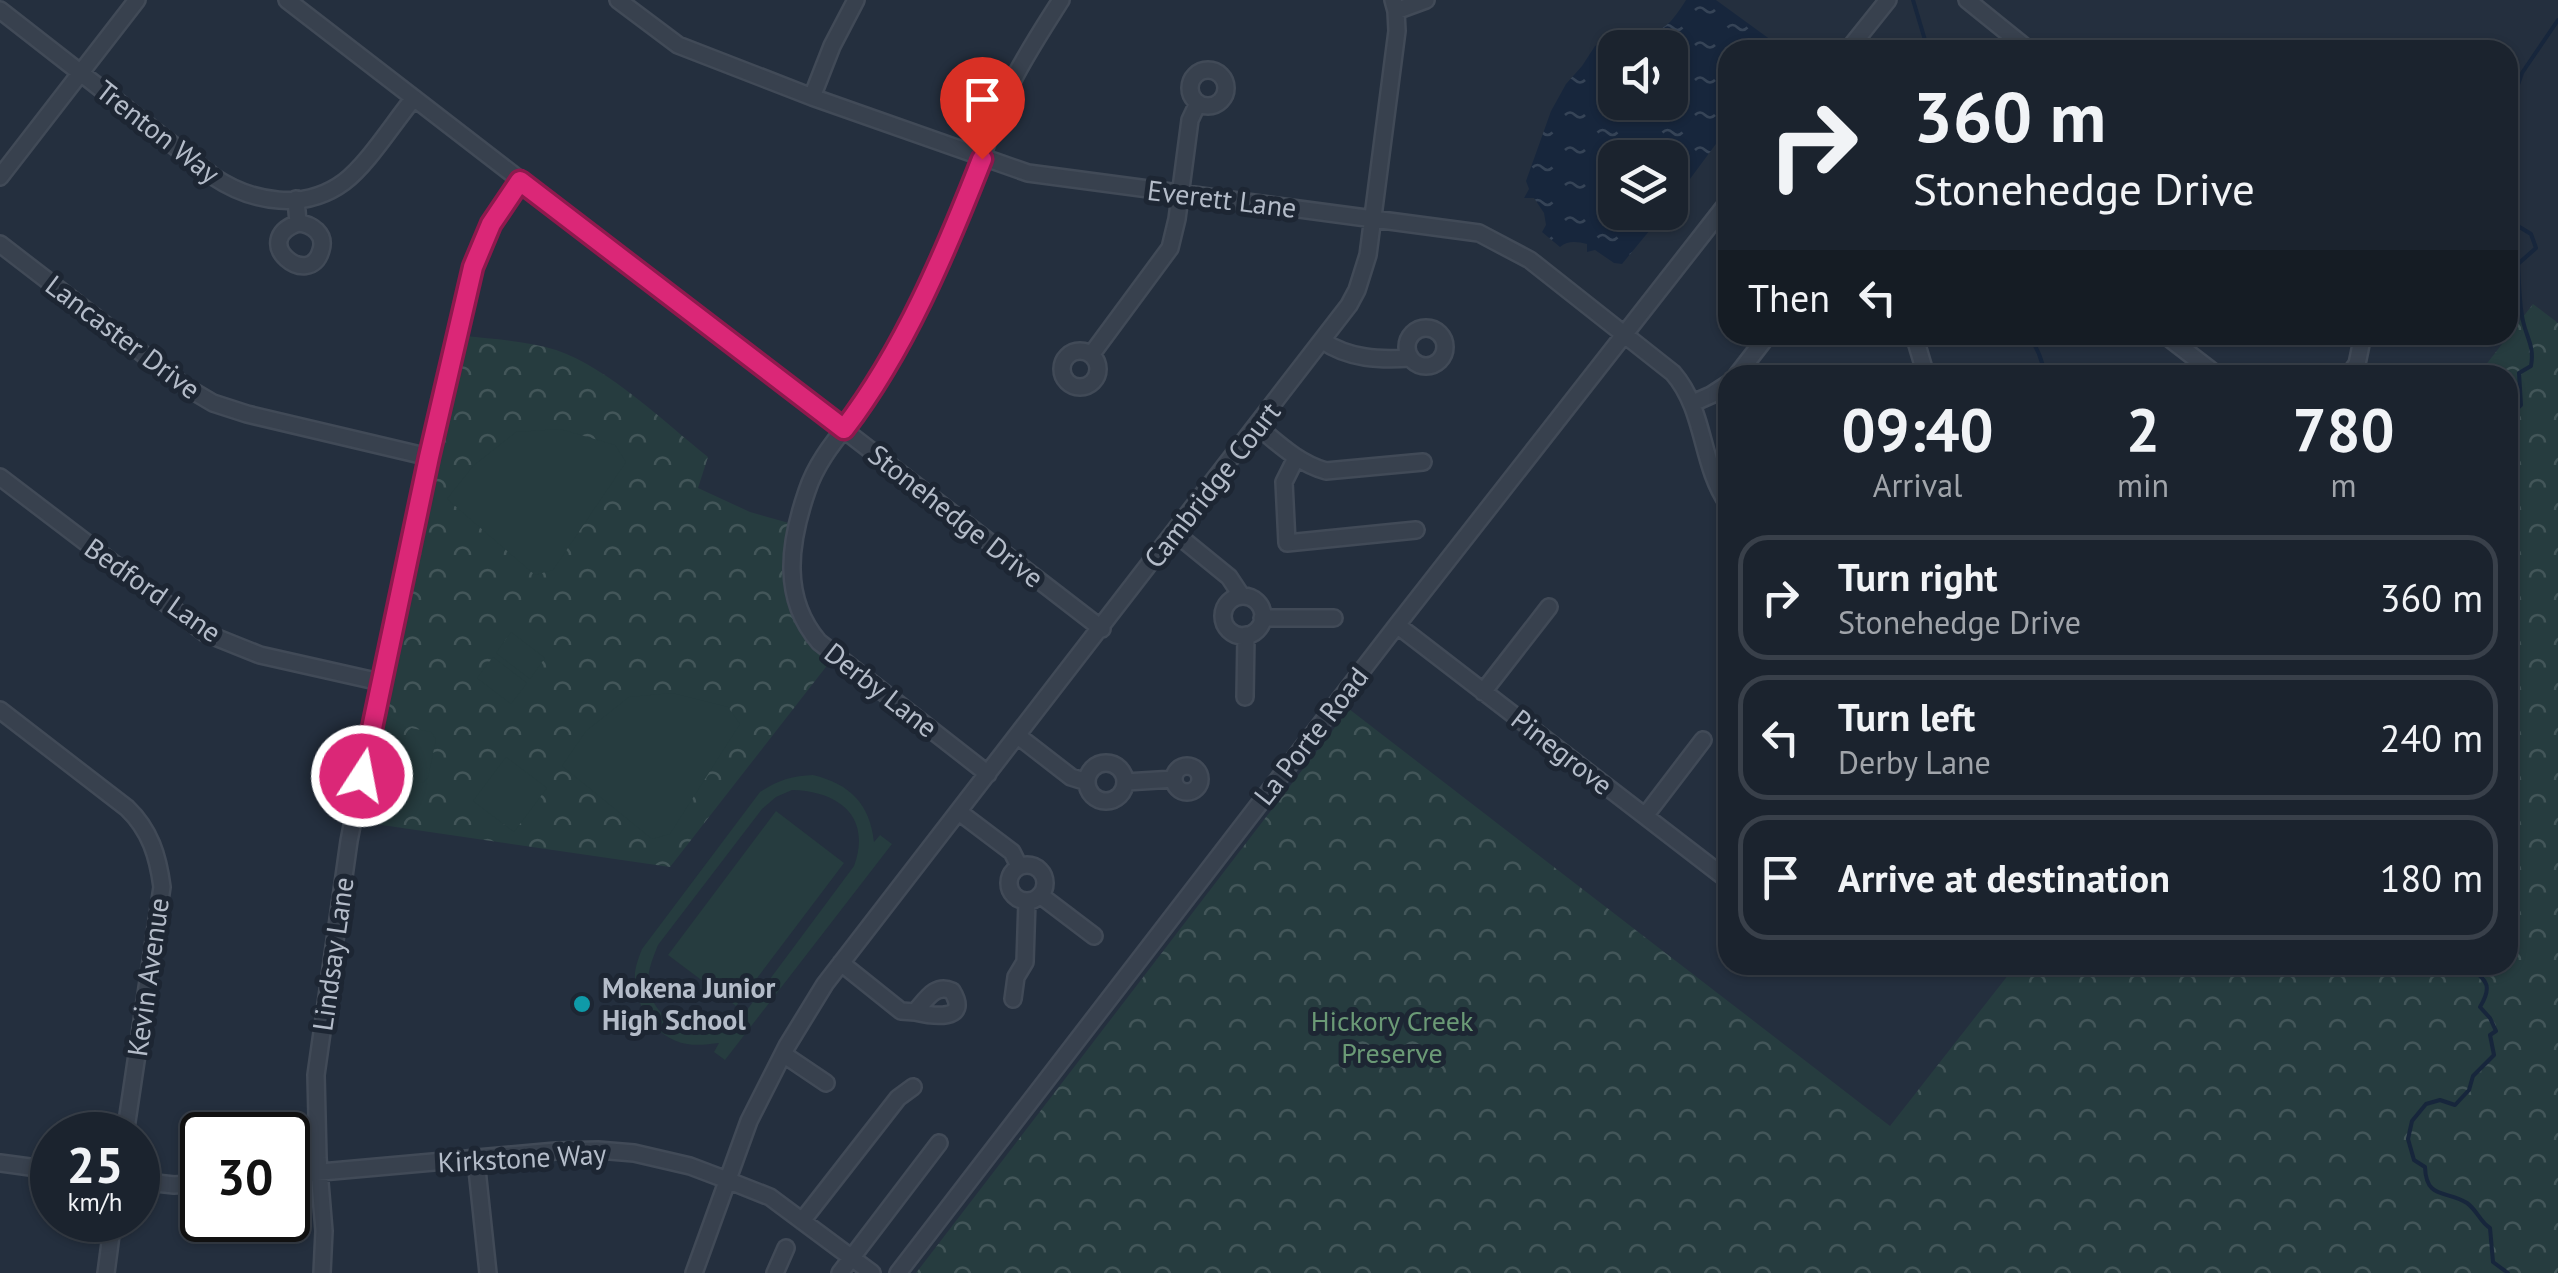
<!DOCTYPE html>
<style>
:root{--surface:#1b232e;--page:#242b36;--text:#f1f3f6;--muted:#a0a4aa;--line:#39404a}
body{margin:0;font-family:"PT Sans",sans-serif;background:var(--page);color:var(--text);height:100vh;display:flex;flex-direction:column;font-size:38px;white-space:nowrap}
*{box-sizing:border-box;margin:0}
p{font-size:32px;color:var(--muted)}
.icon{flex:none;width:55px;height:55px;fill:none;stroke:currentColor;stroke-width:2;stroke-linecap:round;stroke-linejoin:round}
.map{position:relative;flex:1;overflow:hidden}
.panel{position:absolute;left:1718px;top:365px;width:800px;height:610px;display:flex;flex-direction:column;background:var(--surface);border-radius:30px;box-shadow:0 2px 8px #0004,0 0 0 2px var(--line)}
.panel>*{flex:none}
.hud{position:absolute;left:1718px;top:40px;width:800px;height:305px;border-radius:30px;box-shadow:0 2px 8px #0004,0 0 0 2px var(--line);background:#1b232e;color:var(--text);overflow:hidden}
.fabs{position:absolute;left:1598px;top:30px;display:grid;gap:20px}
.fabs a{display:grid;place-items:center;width:90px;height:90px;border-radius:20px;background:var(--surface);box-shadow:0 2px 8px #0004,0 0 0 2px var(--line);font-size:50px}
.speed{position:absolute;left:30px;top:1112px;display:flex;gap:20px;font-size:50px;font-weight:700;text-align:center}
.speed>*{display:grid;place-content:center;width:130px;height:130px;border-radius:50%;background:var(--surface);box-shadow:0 2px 8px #0004,0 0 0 2px var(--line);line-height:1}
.speed small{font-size:25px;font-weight:400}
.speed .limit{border:5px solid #111;border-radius:15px;background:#fff;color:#111}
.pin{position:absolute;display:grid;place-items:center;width:85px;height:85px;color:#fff;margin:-102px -42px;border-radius:50% 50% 50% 0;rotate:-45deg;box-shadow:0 0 10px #0007}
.pin .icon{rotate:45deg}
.me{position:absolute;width:110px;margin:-55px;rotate:11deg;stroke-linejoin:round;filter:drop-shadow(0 0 8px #0008)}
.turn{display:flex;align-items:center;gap:35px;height:210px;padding:0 30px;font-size:45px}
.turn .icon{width:130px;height:130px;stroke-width:2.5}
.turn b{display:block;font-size:70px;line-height:85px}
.then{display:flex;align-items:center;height:95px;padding:0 30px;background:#0003;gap:20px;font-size:38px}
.eta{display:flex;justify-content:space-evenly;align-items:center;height:170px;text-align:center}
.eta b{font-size:60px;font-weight:800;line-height:70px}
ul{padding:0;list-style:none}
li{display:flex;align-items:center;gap:30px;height:125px;margin:0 20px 15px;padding:0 10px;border:5px solid var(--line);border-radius:30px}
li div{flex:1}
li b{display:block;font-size:38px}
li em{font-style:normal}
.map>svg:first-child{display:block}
</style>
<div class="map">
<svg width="2558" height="1273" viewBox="0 0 2558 1273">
<defs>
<pattern id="park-crowns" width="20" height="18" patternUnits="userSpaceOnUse" patternTransform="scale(2.5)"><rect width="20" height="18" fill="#263c3f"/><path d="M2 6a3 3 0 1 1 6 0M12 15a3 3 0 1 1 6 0" fill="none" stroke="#435659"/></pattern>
<pattern id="water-ripples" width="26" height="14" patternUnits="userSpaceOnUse" patternTransform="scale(2.5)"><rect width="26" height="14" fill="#17263c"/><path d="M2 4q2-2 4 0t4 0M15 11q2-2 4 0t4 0" fill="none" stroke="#364457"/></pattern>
</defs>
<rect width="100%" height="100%" fill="#242f3e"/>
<path fill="url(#park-crowns)" d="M2533,304l25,19v950h-1642l433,-564 541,417 126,-161h492v-590h-30z
M464,336c31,3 63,5 92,14 53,18 108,72 152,107l-10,31 52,24 39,11c-13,62 -8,96 40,140l-159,204 -288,-42 -18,-3 -3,-5 13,-83z"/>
<path fill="#263c3f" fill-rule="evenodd" d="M560,429l55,16 11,17 -73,108 -18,5 -88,-76 26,-33 43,-34z
M511,632l34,26 -15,21 -34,-26z
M493,657l34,26 -16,21 -34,-26z
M672,693l56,14 12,17 -70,110 -18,5 -90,-73 24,-35 43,-34z
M411,728l20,4 5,7 -8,39 -6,5 -19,-4 -5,-6 8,-39z
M506,757l41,31 -33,44 -41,-31z
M813,775c37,9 57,29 61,67l6,-7 12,9 -167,216 -11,-8 5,-9c-10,1 -21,3 -32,1 -32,-5 -54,-40 -52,-72 1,-8 4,-15 7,-23l118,-157c18,-12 32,-16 53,-17zM792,790c47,1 80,27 62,76l-110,148c-4,3 -8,7 -12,10 -33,20 -81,-2 -84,-41 0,-14 5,-25 10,-38l104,-136 14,-12z
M776,811l68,52 -108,143 -68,-51z"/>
<path fill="url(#water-ripples)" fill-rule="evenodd" d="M1686,0h30l55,40h13l4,6 -10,4h-50l-1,79 -57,77v-48h-55v54l49,1 -42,51 -8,-1 -19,-13 -8,2v-8c-10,-2 -18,-4 -27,3l-18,-15 4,-7 -2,-12 -10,-15h-10l5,-9 -3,-8 25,-70 15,-27 16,-18 13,-20 17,-11 32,1v-4c21,3 32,-17 42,-32zM1615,48h55v54h-55z"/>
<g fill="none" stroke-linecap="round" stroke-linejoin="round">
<path stroke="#17263c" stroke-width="4" d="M1913,0l15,50
M2508,192l8,-23 2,-31 -4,-42 8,-23 36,-53
M2508,220l23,14 5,14 -18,16c1,17 1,35 4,52 3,20 13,29 9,50l-12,7 2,32 -13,12
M2030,335l9,19 7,21
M2468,965c17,15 26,19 12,42l10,11 6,13 -6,4 4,20 -21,21 -4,14 -14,15 -15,-5 -14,4 -14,17 -4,18 6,21 11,7c1,33 22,23 42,36 10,7 13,19 23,25l3,34 15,11"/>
<g stroke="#414a57" stroke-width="20">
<path id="minor" d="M287,0l815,629
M618,0l60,45 134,52 216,76 451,60 51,27 143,113c33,38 27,91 55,131
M1967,0l62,50
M0,10l214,167c39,26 91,34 130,5 24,-18 50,-60 70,-84
M1396,11l30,-11
M1848,50l40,-50
M1190 88a18 18 0 1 1 36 0a18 18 0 1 1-36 0Z
M812,97l20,-51 24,-46
M0,177l137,-177
M296,199l2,24c14,1 28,11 23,27 -11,41 -73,-9 -23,-27
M0,244l186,143 27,16 34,11 182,43
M1407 347a19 19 0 1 1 38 0a19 19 0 1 1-38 0Z
M1914,335l12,40
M2165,335l52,40
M1323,341c26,18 57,19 87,17
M1062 369a18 18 0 1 1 36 0a18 18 0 1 1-36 0Z
M1091,355l79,-107 7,-29 13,-99 8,-17
M1737,375l31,-40
M2349,375l8,-11 6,-29
M1693,403l18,-8 17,-11
M1257,426c22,18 41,37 69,45l97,-9
M1296,458l-12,24 3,61 129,-13
M0,477l205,156 55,22 120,27
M1175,533l54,44 12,18
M1223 616a20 20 0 1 1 40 0a20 20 0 1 1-40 0Z
M1262,618h72
M1397,625l331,255
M1483,692l66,-85
M1245,697l1,-62
M0,710l127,98c23,22 31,48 35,79l-37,248
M1018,736l53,41 16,5
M1087 782a19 19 0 1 1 38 0a19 19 0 1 1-38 0Z
M1174 779a13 13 0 1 1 26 0a13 13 0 1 1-26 0Z
M988,774l-169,-132c-38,-44 -30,-99 -12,-151 12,-37 40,-63 62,-95 13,-18 23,-39 33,-59 23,-46 46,-92 65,-139 14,-35 24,-72 40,-106 15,-32 35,-62 54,-92
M1126,782l48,-3
M959,812l53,40 7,14
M1645,816l58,-76
M1009 883a18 18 0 1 1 36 0a18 18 0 1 1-36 0Z
M1040,895l54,41
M841,963l60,48 14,1c11,-12 20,-29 37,-21 19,31 -20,25 -37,21
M1848,965l11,2 6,-2
M1013,999l3,-22 9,-15 2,-61
M783,1054l43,29
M476,1160l12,113
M0,1163l52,7
M288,1175l268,-24 42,-1 36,3 56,13 37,14 43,17 102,76
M138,1181l36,4 28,-2
M802,1221l96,-123 15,-11
M106,1273l7,-53
M322,1273l2,-42 -6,-73 -2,-83 33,-234 31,-159 93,-415 18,-43 29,-43
M694,1273l55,-152 38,-75 38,-62 524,-679 8,-15 11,-35 29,-224 -1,-20 -3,-11
M775,1273l11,-25
M840,1273l99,-130
M898,1273l499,-648 331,-423"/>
</g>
<use href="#minor" stroke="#38414e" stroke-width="15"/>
</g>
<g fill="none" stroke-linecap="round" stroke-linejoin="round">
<g stroke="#8e194d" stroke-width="25">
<path id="route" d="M362,776l67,-319 44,-190 18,-43 29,-43 324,248c60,-78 102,-178 138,-270"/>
</g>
<use href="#route" stroke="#db2777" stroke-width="18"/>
</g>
<circle fill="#0f9aa8" stroke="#1d2633" stroke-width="4" cx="582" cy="1004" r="10"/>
<g text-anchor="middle" stroke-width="10" stroke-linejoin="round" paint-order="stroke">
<g font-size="28" fill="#b4bcc9" stroke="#1d2633">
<text transform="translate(158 132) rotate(38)" y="10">Trenton Way</text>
<text transform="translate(1222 199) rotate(7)" y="10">Everett Lane</text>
<text transform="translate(123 337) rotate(37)" y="10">Lancaster Drive</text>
<text transform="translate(1212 485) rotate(-52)" y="10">Cambridge Court</text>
<text transform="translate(956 516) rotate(38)" y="10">Stonehedge Drive</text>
<text transform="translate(153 590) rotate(35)" y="10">Bedford Lane</text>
<text transform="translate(881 690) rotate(38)" y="10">Derby Lane</text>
<text transform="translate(1311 736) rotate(-52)" y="10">La Porte Road</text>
<text transform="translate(1562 752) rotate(38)" y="10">Pinegrove</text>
<text transform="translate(333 954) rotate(-82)" y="10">Lindsay Lane</text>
<text transform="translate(148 977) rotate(-82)" y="10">Kevin Avenue</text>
<text transform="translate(522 1158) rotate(-3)" y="10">Kirkstone Way</text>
</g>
<g font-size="28" font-weight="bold" fill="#b4bcc9" stroke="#1d2633" text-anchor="start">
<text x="602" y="998">Mokena Junior<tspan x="602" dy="32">High School</tspan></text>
</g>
<g font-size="28" fill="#6b9a76" stroke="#1d2633">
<text x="1392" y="1031">Hickory Creek<tspan x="1392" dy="32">Preserve</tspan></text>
</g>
</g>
</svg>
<div class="fabs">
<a><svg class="icon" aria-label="sound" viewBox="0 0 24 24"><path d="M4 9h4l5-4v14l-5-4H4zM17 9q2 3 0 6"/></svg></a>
<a><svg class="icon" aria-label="layers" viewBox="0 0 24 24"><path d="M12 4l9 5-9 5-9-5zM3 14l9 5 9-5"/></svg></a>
</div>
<div class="speed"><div>25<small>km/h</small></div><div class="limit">30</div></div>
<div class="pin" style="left:982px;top:159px;background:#d93025"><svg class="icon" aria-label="arrive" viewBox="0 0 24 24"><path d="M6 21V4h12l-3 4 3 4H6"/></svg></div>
<svg class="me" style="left:362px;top:776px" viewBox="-20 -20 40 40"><circle r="17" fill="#db2777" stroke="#fff" stroke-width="3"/><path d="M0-11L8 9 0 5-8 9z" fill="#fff"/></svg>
<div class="hud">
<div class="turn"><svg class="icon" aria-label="right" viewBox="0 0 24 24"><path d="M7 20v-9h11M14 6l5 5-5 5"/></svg><div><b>360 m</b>Stonehedge Drive</div></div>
<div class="then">Then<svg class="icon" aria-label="left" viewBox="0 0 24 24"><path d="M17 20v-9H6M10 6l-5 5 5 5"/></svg></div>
</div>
<section class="panel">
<div class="eta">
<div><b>09:40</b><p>Arrival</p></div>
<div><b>2</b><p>min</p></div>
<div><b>780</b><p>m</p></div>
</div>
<ul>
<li><svg class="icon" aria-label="right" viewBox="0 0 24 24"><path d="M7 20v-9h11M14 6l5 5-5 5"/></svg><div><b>Turn right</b><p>Stonehedge Drive</p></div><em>360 m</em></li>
<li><svg class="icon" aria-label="left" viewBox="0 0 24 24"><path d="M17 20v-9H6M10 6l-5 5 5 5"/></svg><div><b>Turn left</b><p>Derby Lane</p></div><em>240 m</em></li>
<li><svg class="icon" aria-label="arrive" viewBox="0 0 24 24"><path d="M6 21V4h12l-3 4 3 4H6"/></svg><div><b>Arrive at destination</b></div><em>180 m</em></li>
</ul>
</section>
</div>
